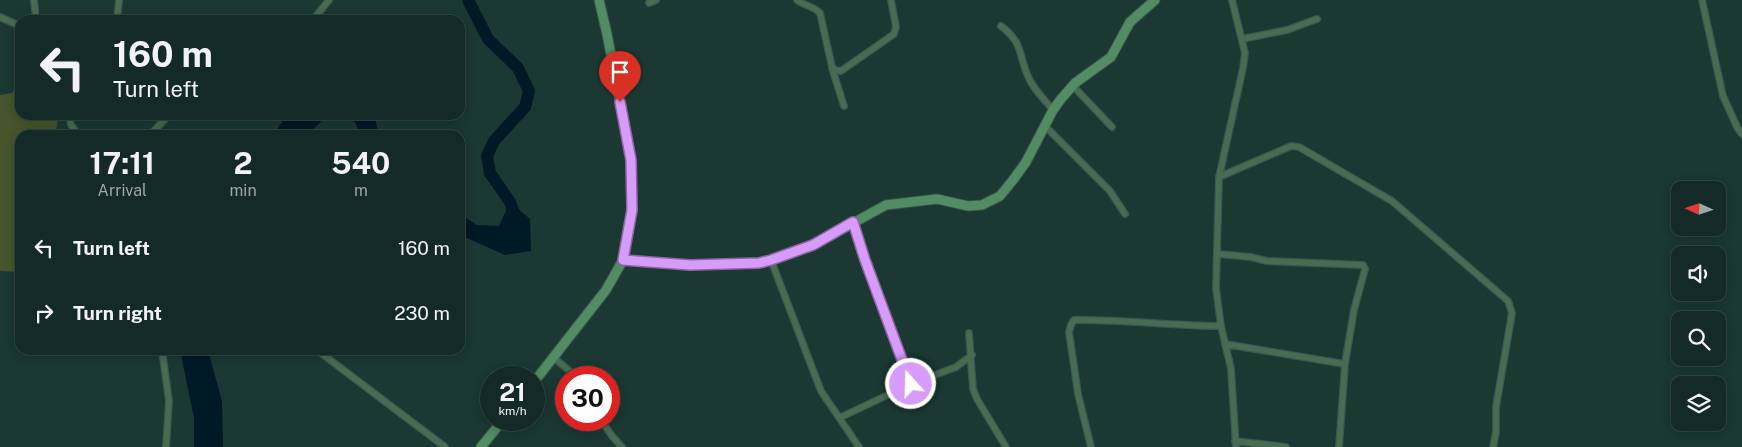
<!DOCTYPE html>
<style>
:root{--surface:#142a26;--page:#1d322e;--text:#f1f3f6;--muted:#9da7a7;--line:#334643}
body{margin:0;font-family:"Public Sans",sans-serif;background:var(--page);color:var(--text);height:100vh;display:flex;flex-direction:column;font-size:19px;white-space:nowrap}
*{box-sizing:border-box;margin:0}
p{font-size:16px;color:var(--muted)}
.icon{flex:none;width:28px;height:28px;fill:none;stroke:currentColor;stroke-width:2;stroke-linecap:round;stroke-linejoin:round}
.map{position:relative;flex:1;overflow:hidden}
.drawer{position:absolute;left:15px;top:130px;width:450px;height:225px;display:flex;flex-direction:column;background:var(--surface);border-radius:15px;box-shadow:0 2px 12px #0003,0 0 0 1px var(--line)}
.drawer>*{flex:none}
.top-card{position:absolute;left:15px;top:15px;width:450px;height:105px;border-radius:15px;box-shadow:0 2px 12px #0003,0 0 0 1px var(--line);background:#142a26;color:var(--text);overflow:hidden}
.needle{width:32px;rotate:273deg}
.controls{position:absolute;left:1671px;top:181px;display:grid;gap:10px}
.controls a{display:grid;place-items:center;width:55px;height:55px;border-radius:10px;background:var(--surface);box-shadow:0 2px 12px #0003,0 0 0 1px var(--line);font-size:25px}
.speed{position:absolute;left:480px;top:366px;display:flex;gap:10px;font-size:25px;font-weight:700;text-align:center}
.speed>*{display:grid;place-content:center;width:65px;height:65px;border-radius:50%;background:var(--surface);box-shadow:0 2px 12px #0003,0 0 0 1px var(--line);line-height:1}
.speed small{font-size:12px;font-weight:400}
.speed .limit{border:8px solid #d22;background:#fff;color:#111}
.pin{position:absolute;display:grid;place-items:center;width:42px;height:42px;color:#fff;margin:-51px -21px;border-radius:50% 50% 50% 0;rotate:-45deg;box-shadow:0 0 5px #0007}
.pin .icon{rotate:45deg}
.me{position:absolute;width:55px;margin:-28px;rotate:340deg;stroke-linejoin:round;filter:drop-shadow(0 0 4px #0008)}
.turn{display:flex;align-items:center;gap:18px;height:105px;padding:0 15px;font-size:22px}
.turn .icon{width:65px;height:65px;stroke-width:2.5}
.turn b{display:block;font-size:35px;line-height:42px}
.eta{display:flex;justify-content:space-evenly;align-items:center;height:85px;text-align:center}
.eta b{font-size:30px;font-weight:700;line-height:35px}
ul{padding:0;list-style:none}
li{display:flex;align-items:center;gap:15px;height:65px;padding:0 15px}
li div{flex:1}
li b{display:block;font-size:19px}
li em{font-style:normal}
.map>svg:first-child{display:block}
</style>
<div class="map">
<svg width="1742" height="447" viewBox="0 0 1742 447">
<rect width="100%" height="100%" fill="#1b3832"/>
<path fill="#46552c" d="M20,81v34h39l-3,16 4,4h-40v137l-20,-1v-176l12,-2z"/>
<path fill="#001926" d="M286,115h43l-23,20h-32z
M335,115h40l3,20h-18l-5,-13z
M510,202l20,17 1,32 -26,4 -45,-20v-21l17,11 22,1z
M180,350h28l14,51 1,46h-29v-29z"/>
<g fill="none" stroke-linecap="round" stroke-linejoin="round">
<path stroke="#001926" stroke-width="12" d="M468,0l20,39 30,29 11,23 -4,16 -31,34 -7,15 3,17 20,29 5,14"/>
<g stroke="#3c5751" stroke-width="8">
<path id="street" d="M34,0l2,20
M797,0c7,6 17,6 23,13l12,54 3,3 6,1 53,-37 2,-7 -5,-27
M1232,0l13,53 -2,15 -24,109 -3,111 5,38 10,43 5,78
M1702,0l21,96 15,33 4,5
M649,3l7,-3
M0,17l20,9
M117,20l2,-20
M313,20l16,-20
M1001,26c22,17 17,26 26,48 5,14 17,25 26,36
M1242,39l45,-9 30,-11
M832,68l12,38
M1073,86l39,41
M69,115l2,10 8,10
M1045,126l65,65 15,23
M150,135l16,-17 9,-3
M1219,177l72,-31 8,1 93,54 116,100 4,12 -16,94v25l-3,15
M1218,254l33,3 16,4 96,4 2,4 -11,41 -9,54 -6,83
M771,260l50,131 38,56
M969,333l4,56 4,10 29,48
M1225,344l120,20
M162,350l7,51 -3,46
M317,350l128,97
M553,357l25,21
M911,384l45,-17 16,-12
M839,418l72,-34 -46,-124 -12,-38
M601,420l11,16 10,11
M1235,441l51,6
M1091,447l-13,-53 -9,-62 2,-7 3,-5c49,-1 98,6 147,6"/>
</g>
<g stroke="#3c5751" stroke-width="11">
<path id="secondary" d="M623,260l67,5 69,-2 12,-3 42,-15 73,-40 51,-6 31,7 14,-1 18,-9 13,-16 13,-18 27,-52 8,-11 14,-16 36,-26 19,-35 25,-22
M534,382l72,-92 17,-30 9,-50 -1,-51 -24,-125 -8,-34
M481,447l22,-27"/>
</g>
<use href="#street" stroke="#486c52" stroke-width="5.5"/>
<use href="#secondary" stroke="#528c63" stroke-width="9"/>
</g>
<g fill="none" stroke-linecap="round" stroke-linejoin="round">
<g stroke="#8c65a2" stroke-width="12">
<path id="route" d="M620,102l11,58 1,50 -9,50 67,5 69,-2 12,-3 42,-15 40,-23 12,38 46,124"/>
</g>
<use href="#route" stroke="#d79bf9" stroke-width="9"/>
</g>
</svg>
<div class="controls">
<a><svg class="needle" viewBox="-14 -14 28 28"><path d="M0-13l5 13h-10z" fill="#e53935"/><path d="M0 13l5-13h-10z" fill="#9da7a7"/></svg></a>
<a><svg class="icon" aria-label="sound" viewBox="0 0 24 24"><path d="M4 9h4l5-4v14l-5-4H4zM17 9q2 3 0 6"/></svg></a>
<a><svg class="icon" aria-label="search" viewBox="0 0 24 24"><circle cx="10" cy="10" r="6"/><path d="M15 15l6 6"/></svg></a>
<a><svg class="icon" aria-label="layers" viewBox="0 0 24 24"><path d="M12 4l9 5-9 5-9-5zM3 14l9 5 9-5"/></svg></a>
</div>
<div class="speed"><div>21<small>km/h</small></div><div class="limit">30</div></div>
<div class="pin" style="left:620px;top:102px;background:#d93025"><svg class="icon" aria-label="arrive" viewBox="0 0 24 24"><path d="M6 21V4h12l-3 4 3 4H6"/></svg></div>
<svg class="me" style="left:911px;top:384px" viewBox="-20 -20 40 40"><circle r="17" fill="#d79bf9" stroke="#fff" stroke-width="3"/><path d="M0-11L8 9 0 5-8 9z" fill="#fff"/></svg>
<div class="top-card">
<div class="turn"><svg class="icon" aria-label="left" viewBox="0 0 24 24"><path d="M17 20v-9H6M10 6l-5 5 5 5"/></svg><div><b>160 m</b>Turn left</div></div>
</div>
<section class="drawer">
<div class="eta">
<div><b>17:11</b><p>Arrival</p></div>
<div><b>2</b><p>min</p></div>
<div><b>540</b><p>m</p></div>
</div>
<ul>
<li><svg class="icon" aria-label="left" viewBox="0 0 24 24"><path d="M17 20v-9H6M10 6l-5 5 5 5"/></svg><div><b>Turn left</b></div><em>160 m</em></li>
<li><svg class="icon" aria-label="right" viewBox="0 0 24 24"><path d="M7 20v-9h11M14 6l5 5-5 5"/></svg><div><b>Turn right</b></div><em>230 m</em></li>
</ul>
</section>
</div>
